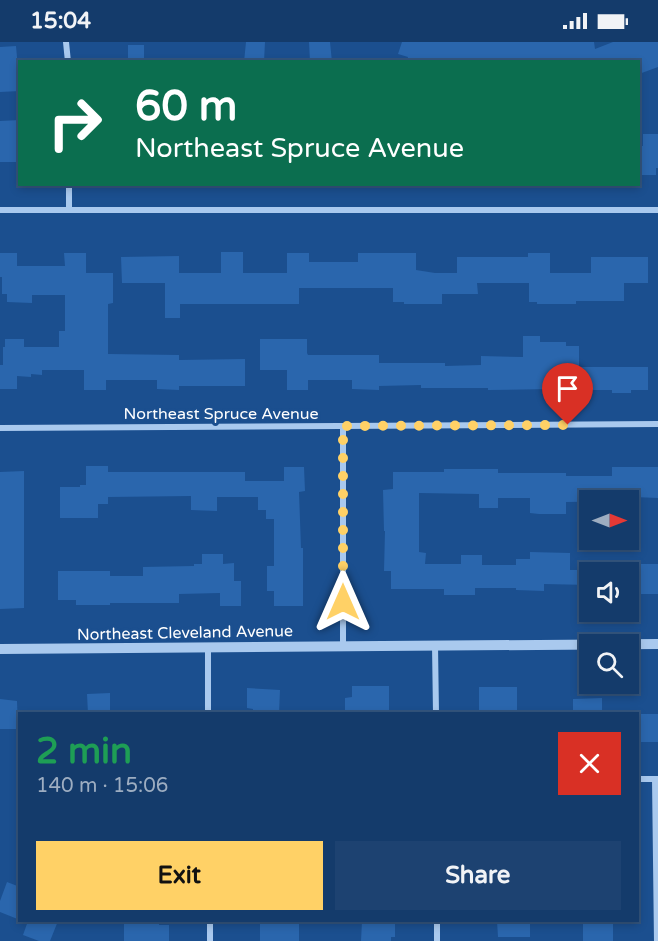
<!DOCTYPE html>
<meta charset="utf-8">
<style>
:root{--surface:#143b6b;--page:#1d4271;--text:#f1f3f6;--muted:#9dadc1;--line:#33557e;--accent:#ffd166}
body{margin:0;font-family:"Varela Round",sans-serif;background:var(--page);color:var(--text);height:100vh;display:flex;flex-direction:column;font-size:22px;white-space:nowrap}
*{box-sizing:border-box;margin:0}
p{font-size:20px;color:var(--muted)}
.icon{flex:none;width:33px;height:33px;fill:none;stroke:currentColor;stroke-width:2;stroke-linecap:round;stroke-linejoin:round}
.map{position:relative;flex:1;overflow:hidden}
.drawer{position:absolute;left:18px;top:670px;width:621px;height:210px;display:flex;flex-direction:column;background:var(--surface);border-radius:0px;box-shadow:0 3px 9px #0003,0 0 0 2px var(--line)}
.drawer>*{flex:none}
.hud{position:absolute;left:18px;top:18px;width:622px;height:126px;border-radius:0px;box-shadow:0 3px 9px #0003,0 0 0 2px var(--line);background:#0b6e4f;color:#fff;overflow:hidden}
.needle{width:39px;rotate:90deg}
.fabs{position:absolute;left:579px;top:448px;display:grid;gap:12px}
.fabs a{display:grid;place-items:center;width:60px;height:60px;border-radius:0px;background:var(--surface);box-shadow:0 3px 9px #0003,0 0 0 2px var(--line);font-size:30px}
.pin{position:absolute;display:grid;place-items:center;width:51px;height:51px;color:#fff;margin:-62px -26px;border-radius:50% 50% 50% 0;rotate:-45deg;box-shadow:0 0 6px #0007}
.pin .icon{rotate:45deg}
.me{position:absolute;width:66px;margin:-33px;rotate:0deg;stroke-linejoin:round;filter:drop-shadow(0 0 4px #0008)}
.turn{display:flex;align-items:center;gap:21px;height:126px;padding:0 18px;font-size:27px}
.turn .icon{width:78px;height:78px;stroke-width:2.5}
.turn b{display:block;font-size:42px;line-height:51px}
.round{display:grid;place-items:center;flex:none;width:63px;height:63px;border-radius:0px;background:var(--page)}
.summary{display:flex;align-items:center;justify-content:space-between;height:102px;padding:0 18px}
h1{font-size:36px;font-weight:700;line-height:45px;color:#1e9e55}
.action{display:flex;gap:12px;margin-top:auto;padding:12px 18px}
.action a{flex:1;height:69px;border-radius:0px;background:var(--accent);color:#111;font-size:24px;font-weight:700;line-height:69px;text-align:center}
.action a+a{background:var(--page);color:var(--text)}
.status{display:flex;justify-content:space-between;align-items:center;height:42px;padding:0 30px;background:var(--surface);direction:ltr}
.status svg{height:16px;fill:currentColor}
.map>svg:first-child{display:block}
</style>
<div class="status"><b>15:04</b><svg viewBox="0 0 49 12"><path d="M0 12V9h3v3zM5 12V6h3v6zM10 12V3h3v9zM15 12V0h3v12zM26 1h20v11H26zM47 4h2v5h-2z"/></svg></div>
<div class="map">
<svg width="658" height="899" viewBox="0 0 658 899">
<rect width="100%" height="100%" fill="#1b4f8f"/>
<path fill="#2a66ad" d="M246,0h19l-1,20h-20z
M309,0h21l2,20h-22z
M402,0h192l1,7 18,-7h45v25l-19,7v-12h-232l1,-5 -10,-3z
M128,3h16v17h-16z
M16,4l4,45 -20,1v-45z
M20,78v42h-20v-41z
M643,92h15v34h-2v7h-17v-29h4z
M221,210h22v21h44v-20h22v9h49v-9h58v17l19,3h22v-16h71v-4h22v20h41v-16h57v26h-24v18h-48v3h-39v-2h-8v-19h-52l1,11h-36v10h-38v-2h-11v-14h-94v16h-119v14h-15v-35h-43l-1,-26 58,-1v17h42z
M0,211h17v13h48l-1,-13h22v20h27v30l-5,1v50l71,1v5l66,-1v27h-66v4l-22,-1v-9h-51v10h-22v-20h-42v5l-11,-1v3l-14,-1v13h-17v-24h3v-18h2v-8h19v8h35v-16h6v-36h-33v8l-25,-1v-8h-5v-17h-2z
M523,294h17v6h26v4h13v21h69v23h-17v3h-19v-3h-21v-7h-41l1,6 -63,1v-2h-67v-3l-42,1v4l-27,-1v-9h-44v10h-21v-20h-27v-31h47v14l1,2h71v8h66v3l36,-1v-9l42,1z
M86,424h22v6h137v9h39v-14h20l1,24 -6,1 2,56h2v58h-29v-15h-7v-25h7v-47h-8v-9h-8v-13h-41v14l-26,-1v-14l-83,1v7h-10v14h-38v-31h20v-2h6z
M612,425h46v31l-24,-1v4l-68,1v12h-27l-9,-1v-15h-32v10h-19v-14l-60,-1v59l7,1 -1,11h36v-9h21v10h34v-6h14v-7l40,1v17h20v15l-46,-1v7l-28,-1v-2h-41v7h-31v-6h-53v-18h-7l1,-40h-1l-1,-41 10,-1v-17h51v-3h54v4h68v3h46z
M24,429v137l-24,1v-137z
M202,512h21v10l11,-1v18h7v25h-21v-13l-41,1v9h-69v2h-34v-5h-18v-29h52v5h33v-9l51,-1v-2h8z
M628,522h30v30h-30z
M352,644h37v28h-44v-16l7,-1z
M479,645h38v27h-38z
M247,646l33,2 -1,24h-26v-5l-6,-1z
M110,651v21h-22l-1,-20z
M602,656v16h-29v-15z
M0,657l17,2 1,28h-18z
M638,672h20v28h-20z
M7,840l13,5v33l-20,-8v-11z
M28,879h30l-8,20h-11l-16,-6z
M124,879h35v4h10v16h-45z
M260,879l39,1v19h-39z
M362,879h33v16h-4v4h-30z
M497,879h33v16h-32z
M583,879h30v20h-30z"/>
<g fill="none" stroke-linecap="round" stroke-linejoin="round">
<path stroke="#a9c9ee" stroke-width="6" d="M66,0l2,20
M69,142v25
M0,168h658
M343,384v220
M0,386l658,-4
M435,603l1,69
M208,604v68
M638,737h19
M655,737l2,162
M210,879v20
M437,879v20"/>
<path stroke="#a9c9ee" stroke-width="10" d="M0,607l658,-5"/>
</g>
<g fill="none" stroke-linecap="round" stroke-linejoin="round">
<path stroke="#ffd166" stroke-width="10" stroke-dasharray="0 18" d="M343,560v-176l225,-1"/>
</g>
<g text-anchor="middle" stroke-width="6" stroke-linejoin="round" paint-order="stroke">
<g font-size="16" fill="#fff" stroke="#1b4f8f">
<text x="221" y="377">Northeast Spruce Avenue</text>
<text transform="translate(185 590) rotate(-1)" y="6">Northeast Cleveland Avenue</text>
</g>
</g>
</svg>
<div class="fabs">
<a><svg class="needle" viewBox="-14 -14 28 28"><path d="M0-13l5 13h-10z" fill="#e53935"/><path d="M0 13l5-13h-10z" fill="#9dadc1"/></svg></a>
<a><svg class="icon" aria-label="sound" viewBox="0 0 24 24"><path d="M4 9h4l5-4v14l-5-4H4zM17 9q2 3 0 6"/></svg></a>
<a><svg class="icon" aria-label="search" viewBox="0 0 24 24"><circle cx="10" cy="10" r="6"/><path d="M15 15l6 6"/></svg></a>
</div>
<div class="pin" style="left:568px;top:383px;background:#d93025"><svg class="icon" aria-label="arrive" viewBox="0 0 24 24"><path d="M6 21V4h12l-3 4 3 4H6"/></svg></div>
<svg class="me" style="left:343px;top:560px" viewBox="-20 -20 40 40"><path d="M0-17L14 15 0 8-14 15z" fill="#ffd166" stroke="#fff" stroke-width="4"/></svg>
<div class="hud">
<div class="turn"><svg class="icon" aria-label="right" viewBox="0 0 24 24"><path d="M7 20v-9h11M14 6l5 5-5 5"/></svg><div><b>60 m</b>Northeast Spruce Avenue</div></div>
</div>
<section class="drawer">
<div class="summary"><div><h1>2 min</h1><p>140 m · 15:06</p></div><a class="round" style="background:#d93025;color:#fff"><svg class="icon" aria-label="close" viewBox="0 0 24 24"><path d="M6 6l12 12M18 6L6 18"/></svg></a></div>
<div class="action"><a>Exit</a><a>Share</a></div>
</section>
</div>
